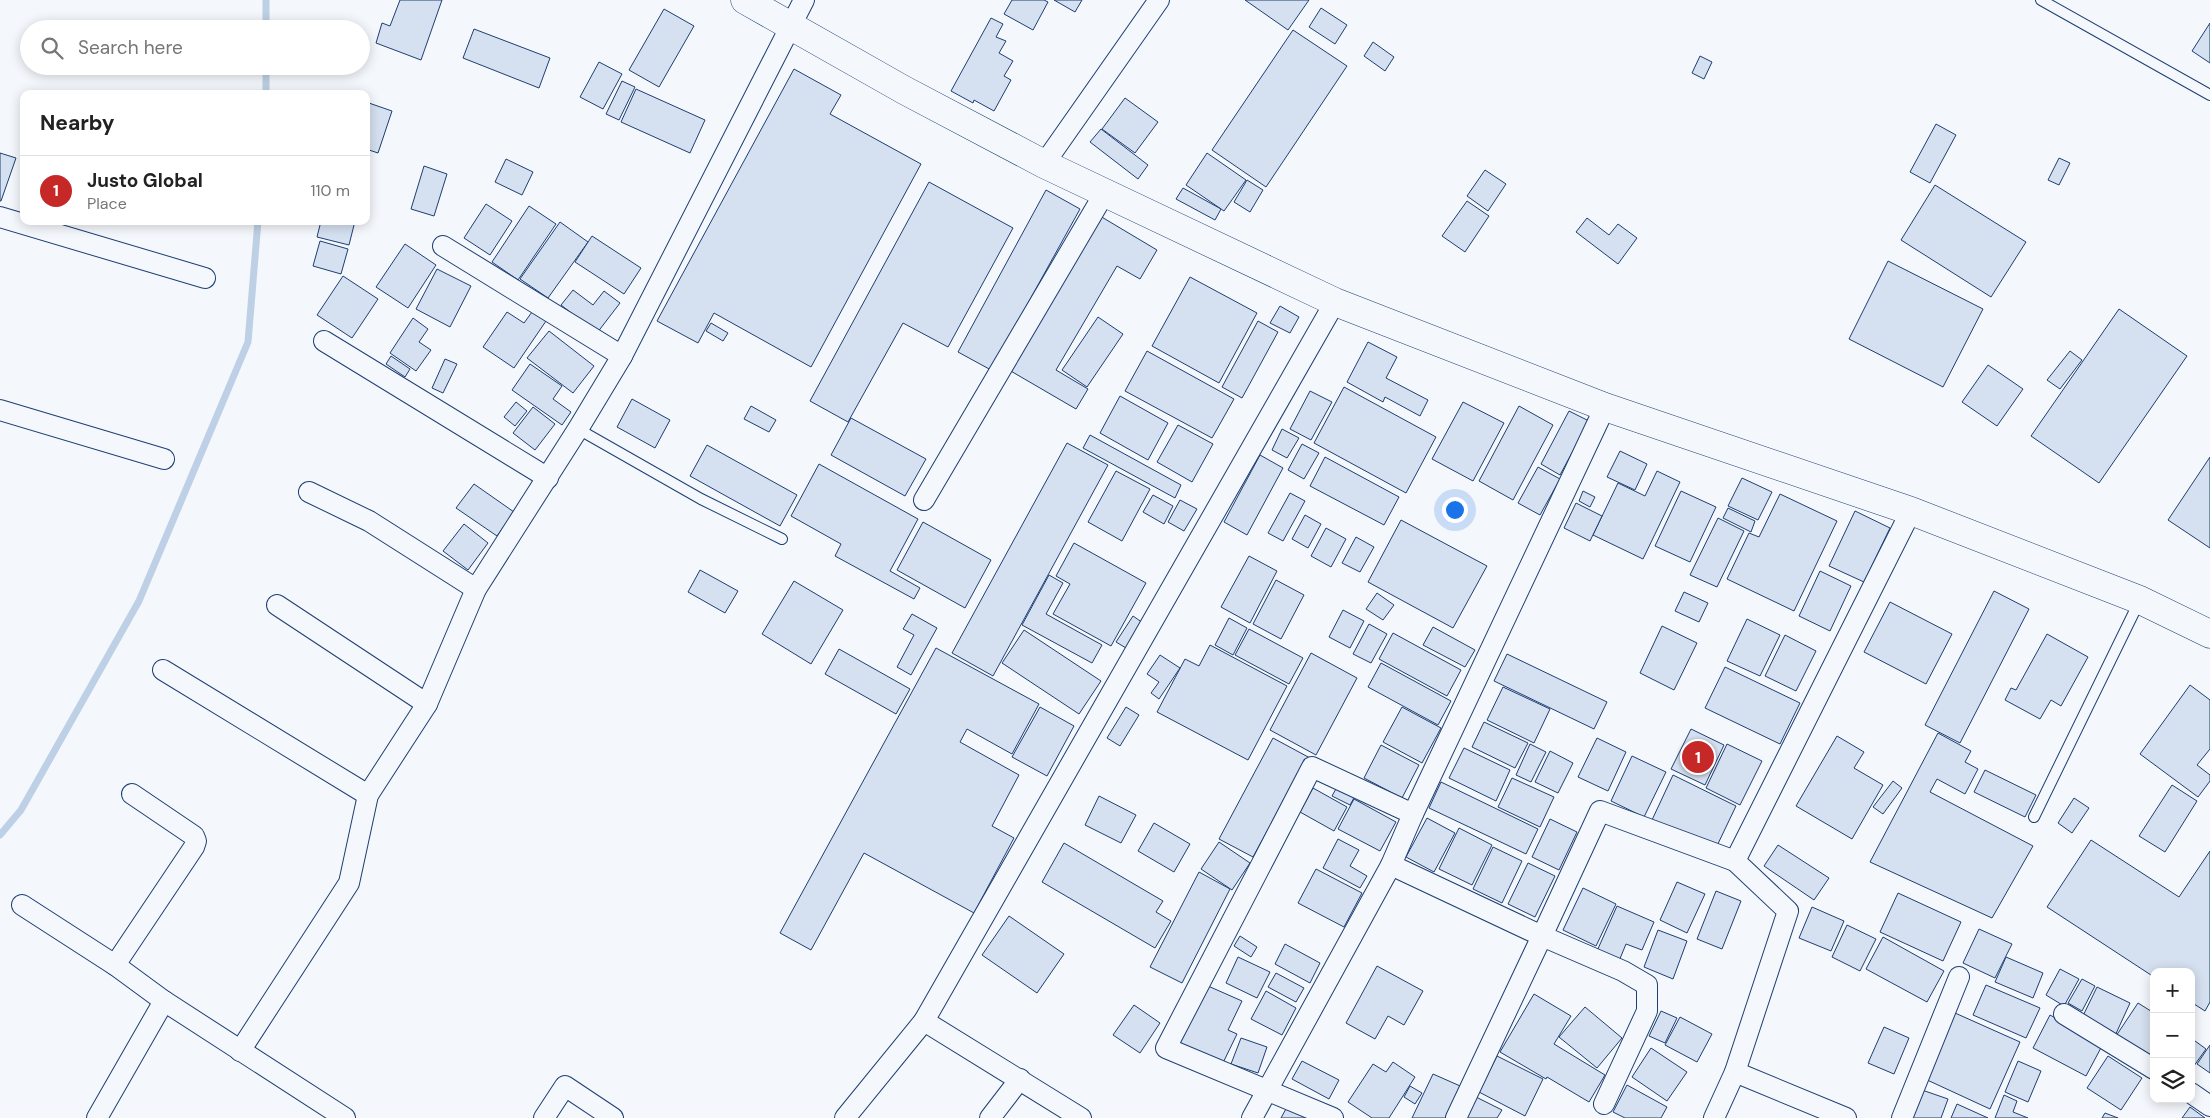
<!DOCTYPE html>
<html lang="en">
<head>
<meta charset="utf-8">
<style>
  body { margin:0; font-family:"DM Sans",sans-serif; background:#f2f2f2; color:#222 }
  .controls { position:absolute; right:15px; bottom:15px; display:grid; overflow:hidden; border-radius:10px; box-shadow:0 2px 12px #0003 }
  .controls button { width:45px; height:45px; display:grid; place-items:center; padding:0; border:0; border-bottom:1px solid #e0e0e0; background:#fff; color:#222; font:25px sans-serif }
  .you { position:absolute; left:1454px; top:509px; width:18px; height:18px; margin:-12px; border:4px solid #fff; border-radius:50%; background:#1a73e8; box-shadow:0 0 0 8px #1a73e833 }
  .badge { display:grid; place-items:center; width:32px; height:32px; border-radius:50%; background:#c62828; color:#fff; font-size:16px; font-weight:700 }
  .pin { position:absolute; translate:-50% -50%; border:2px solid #fff; box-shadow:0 1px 5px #0006 }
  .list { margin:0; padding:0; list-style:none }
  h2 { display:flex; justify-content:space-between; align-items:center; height:65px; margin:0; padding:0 20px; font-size:21px }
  h2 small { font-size:16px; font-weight:400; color:#767676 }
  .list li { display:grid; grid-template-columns:32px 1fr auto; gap:15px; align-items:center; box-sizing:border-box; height:70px; padding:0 20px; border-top:1px solid #e0e0e0 }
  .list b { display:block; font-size:19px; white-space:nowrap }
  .list p { margin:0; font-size:16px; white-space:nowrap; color:#767676 }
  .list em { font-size:16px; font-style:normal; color:#767676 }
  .icon { flex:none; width:28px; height:28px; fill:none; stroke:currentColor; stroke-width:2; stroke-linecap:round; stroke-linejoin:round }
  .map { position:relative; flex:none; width:2210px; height:1118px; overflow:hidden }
  .search { position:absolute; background:#fff; box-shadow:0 2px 12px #0003; left:20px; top:20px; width:350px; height:55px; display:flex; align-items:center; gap:12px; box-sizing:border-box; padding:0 18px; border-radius:28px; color:#767676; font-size:19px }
  .panel { position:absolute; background:#fff; box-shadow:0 2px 12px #0003; left:20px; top:90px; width:350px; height:135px; border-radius:10px }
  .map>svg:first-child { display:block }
</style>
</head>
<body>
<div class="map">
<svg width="2210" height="1118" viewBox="0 0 2210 1118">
  <rect width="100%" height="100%" fill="#f4f7fb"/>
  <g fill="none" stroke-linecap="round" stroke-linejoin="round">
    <!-- stream -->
    <g stroke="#bed0e5" stroke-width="7">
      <path d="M266,29v-29"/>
      <path d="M266,94v-28"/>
      <path d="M0,835l21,-25 118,-209 109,-259 10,-121"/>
    </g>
  </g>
  <!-- building -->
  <g fill="#d5e0f0" stroke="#1d3f73">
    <path d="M400,0h42l-21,60 -45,-17 6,-20 8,3z"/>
    <path d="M1012,0h32l4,2 -15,28 -29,-16z"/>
    <path d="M1054,0h28l-7,12z"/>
    <path d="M1245,0h64l-21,30z"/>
    <path d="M1321,8l26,17 -12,19 -26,-17z"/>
    <path d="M664,9l30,17 -35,61 -30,-17z"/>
    <path d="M991,18l12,6 -7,13 10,4 -7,12 14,8 -9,15 7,4 -17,31 -20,-11 -1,3 -22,-12z"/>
    <path d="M2210,23v40l-18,-12z"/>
    <path d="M474,29l76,29 -11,30 -76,-30z"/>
    <path d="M1293,30l54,36 -81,121 -54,-37z"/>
    <path d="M1373,42l21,15 -9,14 -21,-15z"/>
    <path d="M1700,56l12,6 -8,17 -12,-6z"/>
    <path d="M599,62l23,12 -19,35 -23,-12z"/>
    <path d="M794,69l47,26 -11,19 91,50 -110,203 -97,-54 -16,30 -41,-22z"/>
    <path d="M622,81l13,6 -16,33 -13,-6z"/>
    <path d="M636,89l69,31 -15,33 -69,-31z"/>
    <path d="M1125,98l33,24 -23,31 -33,-24z"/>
    <path d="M366,102l26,9 -14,42 -12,-4z"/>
    <path d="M1936,124l20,11 -26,48 -20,-11z"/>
    <path d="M1101,129l47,36 -10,14 -48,-37z"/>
    <path d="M0,153l16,5 -15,43h-1z"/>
    <path d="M1207,153l39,27 -22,31 -38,-26z"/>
    <path d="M2059,158l11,5 -11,22 -11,-5z"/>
    <path d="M506,159l27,13 -11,23 -27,-13z"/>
    <path d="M424,166l23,8 -13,42 -23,-7z"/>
    <path d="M1485,170l21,14 -18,27 -21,-15z"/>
    <path d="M1247,180l16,10 -13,22 -16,-10z"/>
    <path d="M929,182l84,46 -65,119 -45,-24 -55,99 -38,-21z"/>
    <path d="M1935,185l91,57 -35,55 -90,-57z"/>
    <path d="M1183,188l38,21 -6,11 -39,-21z"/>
    <path d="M1046,190l34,19 -89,161 -33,-18z"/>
    <path d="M1467,201l22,15 -24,36 -23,-16z"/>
    <path d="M486,204l26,17 -22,34 -26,-17z"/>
    <path d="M529,206l27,18 -38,56 -26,-18z"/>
    <path d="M1100,216l57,34 -17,29 -23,-13 -61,104 32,19 -12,20 -67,-39z"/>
    <path d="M1587,218l22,17 9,-11 19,14 -19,26 -42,-32z"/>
    <path d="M321,221h34l-6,24 -32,-8z"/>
    <path d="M560,222l28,20 -40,56 -28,-19z"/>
    <path d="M592,236l49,32 -17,26 -49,-32z"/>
    <path d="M320,241l28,8 -7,25 -28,-8z"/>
    <path d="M405,244l31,21 -28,43 -32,-21z"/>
    <path d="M1888,261l95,48 -40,78 -94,-48z"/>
    <path d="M437,269l34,17 -21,41 -34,-18z"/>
    <path d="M343,276l35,23 -26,39 -35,-23z"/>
    <path d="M1190,277l67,36 -38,70 -67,-37z"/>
    <path d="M573,290l20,15 11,-14 16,12 -23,30 -36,-28z"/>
    <path d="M1280,306l19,11 -9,16 -20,-10z"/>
    <path d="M2119,309l68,47 -88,127 -68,-47z"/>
    <path d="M507,312l17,11 8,-11 14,9 -32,47 -31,-21z"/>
    <path d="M1098,317l25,17 -36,53 -25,-17z"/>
    <path d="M413,318l15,11 -9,13 12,8 -15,21 -26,-18z"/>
    <path d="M1258,321l20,11 -36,66 -20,-11z"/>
    <path d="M711,323l17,10 -5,8 -17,-10z"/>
    <path d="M549,331l45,35 -21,27 -46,-35z"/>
    <path d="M1368,342l29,15 -11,21 42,22 -8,16 -35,-19 -2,5 -36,-20z"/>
    <path d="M1147,351l87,48 -22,39 -87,-47z"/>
    <path d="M2070,351l12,9 -22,29 -13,-9z"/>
    <path d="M391,356l19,13 -5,8 -19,-13z"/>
    <path d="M445,359l12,5 -14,29 -11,-5z"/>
    <path d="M530,364l32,22 -9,13 18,13 -9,13 -50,-35z"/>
    <path d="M1988,365l35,24 -26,37 -35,-24z"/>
    <path d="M1344,387l92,50 -30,56 -92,-50z"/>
    <path d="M1310,391l22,11 -21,38 -21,-11z"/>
    <path d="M1120,396l48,27 -20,37 -48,-27z"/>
    <path d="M632,399l38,21 -15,28 -38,-21z"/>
    <path d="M516,402l11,9 -12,15 -11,-9z"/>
    <path d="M1463,402l41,21 -31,58 -41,-22z"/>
    <path d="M751,406l25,14 -7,12 -25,-13z"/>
    <path d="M1519,406l34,19 -40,75 -34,-19z"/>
    <path d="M533,407l22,17 -20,26 -22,-17z"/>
    <path d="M1569,411l20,10 -29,54 -19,-11z"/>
    <path d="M851,418l75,41 -21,37 -74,-41z"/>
    <path d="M1178,425l35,19 -21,38 -35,-20z"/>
    <path d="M1282,429l17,9 -12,20 -15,-8z"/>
    <path d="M1090,435l91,50 -6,13 -92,-50z"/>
    <path d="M1067,443l41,22 -115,211 -41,-23z"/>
    <path d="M1302,444l17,9 -15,26 -16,-9z"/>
    <path d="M707,445l90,50 -17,31 -90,-50z"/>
    <path d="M1620,451l27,13 -12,26 -28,-13z"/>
    <path d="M1260,455l23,13 -36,67 -23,-13z"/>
    <path d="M1325,457l74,40 -15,28 -74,-39z"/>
    <path d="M2210,457v91l-42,-28z"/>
    <path d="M819,464l99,55 -28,52 30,17 -6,11 -79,-43 6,-12 -50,-28z"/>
    <path d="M1538,467l22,12 -20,36 -22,-12z"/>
    <path d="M1116,471l34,18 -28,52 -34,-19z"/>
    <path d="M1657,471l23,11 -37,77 -50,-24 25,-52 27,13z"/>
    <path d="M1742,478l30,14 -14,28 -30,-14z"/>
    <path d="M474,484l40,28 -17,24 -41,-28z"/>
    <path d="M1583,491l12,6 -5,10 -11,-6z"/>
    <path d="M1681,491l35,16 -26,55 -35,-16z"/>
    <path d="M1290,493l15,8 -22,40 -15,-8z"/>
    <path d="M1780,494l57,27 -43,90 -67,-32 22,-46 10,4z"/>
    <path d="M1153,495l20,11 -9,18 -21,-12z"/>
    <path d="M1180,500l17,9 -13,22 -16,-9z"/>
    <path d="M1576,503l26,13 -12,25 -26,-13z"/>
    <path d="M1728,508l27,13 -4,11 -28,-14z"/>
    <path d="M1855,511l35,17 -26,54 -35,-16z"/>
    <path d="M1305,515l16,9 -13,24 -16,-9z"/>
    <path d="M1718,518l26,13 -27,56 -27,-12z"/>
    <path d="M1401,520l86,46 -34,62 -85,-46z"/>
    <path d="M923,522l68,38 -26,48 -68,-38z"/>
    <path d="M464,524l24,19 -20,27 -25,-19z"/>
    <path d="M1326,528l20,11 -15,28 -20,-11z"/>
    <path d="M1356,537l18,10 -14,25 -18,-9z"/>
    <path d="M1074,543l72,40 -35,63 -58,-32 17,-30 -14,-8z"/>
    <path d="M1249,556l28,15 -27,52 -29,-16z"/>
    <path d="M700,570l38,21 -13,22 -37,-21z"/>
    <path d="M1820,571l31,15 -21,45 -31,-15z"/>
    <path d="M1049,575l14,8 -17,31 56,31 -10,18 -70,-38z"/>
    <path d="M1276,580l28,15 -23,44 -28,-15z"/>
    <path d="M794,581l49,29 -32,54 -49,-30z"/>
    <path d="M1994,591l35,18 -69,134 -35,-18z"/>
    <path d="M1684,592l24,11 -9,19 -24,-11z"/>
    <path d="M1377,593l17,12 -11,15 -17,-11z"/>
    <path d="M1890,602l62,32 -26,50 -62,-32z"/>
    <path d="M1343,610l21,11 -14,27 -21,-11z"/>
    <path d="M912,614l25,14 -26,47 -14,-8 17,-32 -11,-6z"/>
    <path d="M1133,616l10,7 -17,25 -10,-6z"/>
    <path d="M1229,618l18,10 -14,27 -18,-10z"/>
    <path d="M1747,619l33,16 -20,41 -33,-15z"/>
    <path d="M1369,624l18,10 -16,29 -18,-9z"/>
    <path d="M1662,626l35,17 -23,47 -34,-17z"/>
    <path d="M1433,627l42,23 -10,17 -42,-22z"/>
    <path d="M1249,629l54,29 -14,26 -54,-29z"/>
    <path d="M1024,630l77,51 -22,33 -77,-51z"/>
    <path d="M1393,633l68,37 -14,26 -68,-37z"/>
    <path d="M2047,634l41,23 -27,49 -10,-6 -11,19 -35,-19 6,-12 5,2z"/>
    <path d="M1785,635l31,16 -20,40 -31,-15z"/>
    <path d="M1210,645l77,41 -39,74 -91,-48 28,-53 14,7z"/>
    <path d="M936,648l103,56 -27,50 -45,-25 -7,13 59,33 -27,51 22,12 -40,75 -110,-60 -53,97 -31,-17z"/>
    <path d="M839,649l71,40 -14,25 -71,-40z"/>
    <path d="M1311,653l46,25 -41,77 -46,-25z"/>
    <path d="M1507,654l100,48 -13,27 -100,-48z"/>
    <path d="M1160,655l20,13 -21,31 -8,-6 8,-11 -12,-8z"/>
    <path d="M1381,663l70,38 -13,24 -70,-38z"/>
    <path d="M1725,667l75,36 -20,41 -75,-36z"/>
    <path d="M2190,685l20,15v49l-13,16 13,10v6l-12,16 -58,-43z"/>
    <path d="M1503,687l47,22 -16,34 -47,-23z"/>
    <path d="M1040,707l34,19 -27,50 -35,-19z"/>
    <path d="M1126,707l13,8 -19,31 -13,-8z"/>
    <path d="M1402,707l39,21 -19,35 -39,-21z"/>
    <path d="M1484,722l44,21 -13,25 -43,-21z"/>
    <path d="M1691,729l33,16 -19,40 -34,-16z"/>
    <path d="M1938,733l33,18 -6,11 13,7 -13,25 -28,-15 -7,13 103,54 -41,72 -122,-56z"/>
    <path d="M1837,736l27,16 -10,16 29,17 -31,54 -56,-33z"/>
    <path d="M1273,738l37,20 -20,38 -3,-2 -34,63 -34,-18z"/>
    <path d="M1597,738l29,14 -18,39 -30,-14z"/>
    <path d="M1530,744l16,8 -15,30 -15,-7z"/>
    <path d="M1727,744l35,17 -22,44 -34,-17z"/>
    <path d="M1381,745l38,20 -17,33 -38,-20z"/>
    <path d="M1464,748l46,22 -14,31 -47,-23z"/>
    <path d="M1550,751l23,12 -15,30 -23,-11z"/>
    <path d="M1632,756l34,16 -22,45 -33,-16z"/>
    <path d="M1985,770l51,25 -11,22 -51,-25z"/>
    <path d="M1673,775l63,31 -21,44 -63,-30z"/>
    <path d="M1512,778l42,19 -14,30 -42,-20z"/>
    <path d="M1893,781l9,7 -19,26 -10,-7z"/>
    <path d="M1441,782l97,47 -12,25 -97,-46z"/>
    <path d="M2172,785l25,16 -32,51 -26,-16z"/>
    <path d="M1337,787l18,9 -5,9 -18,-9z"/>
    <path d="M1313,788l34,19 -13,24 -34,-19z"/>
    <path d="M1099,796l37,19 -15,28 -36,-18z"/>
    <path d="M2074,798l15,10 -17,25 -14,-10z"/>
    <path d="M1354,799l42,23 -16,29 -42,-22z"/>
    <path d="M1427,818l28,15 -21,39 -28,-15z"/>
    <path d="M1550,819l27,13 -18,38 -27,-13z"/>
    <path d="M1154,823l36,21 -16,28 -36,-21z"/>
    <path d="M1459,828l33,17 -20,40 -33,-16z"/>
    <path d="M1338,839l21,11 -9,16 17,10 -7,12 -37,-20z"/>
    <path d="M2091,840l88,57 31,-46v151l-5,9 -14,-9v-30h-37v5l-107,-70z"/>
    <path d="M1219,842l31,21 -18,27 -31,-21z"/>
    <path d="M1064,843l99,58 -7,11 15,9 -16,27 -113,-66z"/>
    <path d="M1778,845l51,33 -15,22 -50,-34z"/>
    <path d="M1493,847l29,14 -20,42 -29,-14z"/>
    <path d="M1528,863l27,13 -20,41 -27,-13z"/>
    <path d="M1316,869l46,24 -18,34 -46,-24z"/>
    <path d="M1199,872l31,17 -48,94 -32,-16z"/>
    <path d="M1677,882l28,12 -18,39 -27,-13z"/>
    <path d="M1583,888l33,16 -20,42 -33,-16z"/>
    <path d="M1716,891l25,10 -19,48 -25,-10z"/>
    <path d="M1898,893l63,29 -18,39 -63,-29z"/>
    <path d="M1617,906l37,16 -12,28 -16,-6 -7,17 -22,-10z"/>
    <path d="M1812,907l32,14 -13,30 -32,-13z"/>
    <path d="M1009,916l55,38 -27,39 -55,-38z"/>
    <path d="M1847,925l29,14 -16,32 -28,-14z"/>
    <path d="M1979,929l33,15 -17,34 -32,-15z"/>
    <path d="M1658,930l29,11 -14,38 -29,-12z"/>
    <path d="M1240,936l17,11 -6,10 -17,-11z"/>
    <path d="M1883,937l61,34 -17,31 -61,-33z"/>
    <path d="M1285,944l35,19 -10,20 -35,-19z"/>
    <path d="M1238,957l32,15 -13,26 -31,-15z"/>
    <path d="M2006,957l37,16 -10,25 -38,-16z"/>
    <path d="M1377,966l46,25 -19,34 -16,-9 -13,23 -29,-16z"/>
    <path d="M2060,969l19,10 -15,27 -18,-11z"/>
    <path d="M1276,973l28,15 -8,14 -28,-15z"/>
    <path d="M2082,979l13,7 -13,25 -14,-8z"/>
    <path d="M1986,985l54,23 -14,30 -53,-23z"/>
    <path d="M1208,986l34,15 -14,29 9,4 -16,33 -43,-20z"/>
    <path d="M2097,987l33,16 -16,35 -34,-16z"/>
    <path d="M1266,991l30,17 -14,27 -31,-16z"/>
    <path d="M1534,994l37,22 -17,28 51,31 -16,27 -42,-25 -1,2 -46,-27z"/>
    <path d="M2138,1003l16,10v44l-40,-18z"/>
    <path d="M1134,1005l26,18 -20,30 -27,-18z"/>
    <path d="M1585,1007l37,31 -25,30 -38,-31z"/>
    <path d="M1661,1011l16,7 -12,25 -16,-7z"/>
    <path d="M1955,1013l65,29 -30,67 -65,-30z"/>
    <path d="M2050,1015l53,29 -17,32 -53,-28z"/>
    <path d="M1680,1017l32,17 -15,28 -32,-17z"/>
    <path d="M1884,1027l25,11 -15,36 -26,-11z"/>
    <path d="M1241,1038l26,9 -9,26 -27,-9z"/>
    <path d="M2191,1038l15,11 -15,21z"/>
    <path d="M2210,1045v28l-13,-9z"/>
    <path d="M1651,1048l36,24 -20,29 -35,-24z"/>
    <path d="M1497,1056l46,23 -18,37 -46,-24z"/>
    <path d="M2108,1056l34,22 -21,32 -34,-22z"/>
    <path d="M1302,1061l37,19 -10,19 -37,-20z"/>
    <path d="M2018,1061l23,10 -13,31 -23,-10z"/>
    <path d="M1393,1062l22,15 -26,41h-17l-24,-16 25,-38 13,8z"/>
    <path d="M1433,1074l34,15 -14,29h-41z"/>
    <path d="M1627,1085l40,22 -6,11h-36l-12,-6z"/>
    <path d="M1410,1086l12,7 -7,11 -11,-7z"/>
    <path d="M1922,1090l26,9 -7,19h-30z"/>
    <path d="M2004,1095l13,6 -4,11 15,6h-33z"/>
    <path d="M1474,1096l28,14 -5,8h-35z"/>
    <path d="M1957,1104l31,14h-37z"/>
    <path d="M1287,1107l21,11h-27z"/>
    <path d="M2190,1107l15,11h-23z"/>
    <path d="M2105,1113l13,5h-16z"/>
  </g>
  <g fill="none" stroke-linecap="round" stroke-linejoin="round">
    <defs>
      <g id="lane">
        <path d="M2041,0l169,95"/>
        <path d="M578,429l123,70 81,40"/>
        <path d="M2034,817l106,-217"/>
      </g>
      <g id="street">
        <path d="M1044,164l115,-164"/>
        <path d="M0,217l205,61"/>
        <path d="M443,246l179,110"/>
        <path d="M324,341l224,137"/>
        <path d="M0,410l164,49"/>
        <path d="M309,492l60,29 107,68"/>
        <path d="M924,500l180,-306"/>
        <path d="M277,605l150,99"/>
        <path d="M163,670l205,125"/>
        <path d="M1391,865l151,71 58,-125 135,50"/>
        <path d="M22,905l93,60 49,36 181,117"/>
        <path d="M115,965l79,-118 2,-6 -2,-5 -62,-42"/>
        <path d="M2064,1014l90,55"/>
        <path d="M240,1051l109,-168 19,-88 59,-91 49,-115 102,-160 44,-73 182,-356"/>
        <path d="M1735,1072l111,46"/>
        <path d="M2191,1093l19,13"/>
        <path d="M97,1118l67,-117"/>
        <path d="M544,1118l21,-32 48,32"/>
        <path d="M845,1118l79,-97"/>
        <path d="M990,1118l30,-39"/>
        <path d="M1081,1118l-157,-97 411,-719"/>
        <path d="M1252,1118l139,-253 22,-51 192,-407"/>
        <path d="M1333,1118l-167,-70 146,-281 101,47"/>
        <path d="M1456,1118l86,-182 81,35 24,14v26l-43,93"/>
        <path d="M1714,1118l21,-46 53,-161 -53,-50 176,-350"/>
        <path d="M1902,1118l57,-141"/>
      </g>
      <path id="secondary" d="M745,0l159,90 140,74 291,138 270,105 306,104 229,89 70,34"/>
    </defs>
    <!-- lane casing -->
    <use href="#lane" stroke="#1d3f73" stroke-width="12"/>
    <!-- street casing -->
    <use href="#street" stroke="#1d3f73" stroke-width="22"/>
    <!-- secondary casing -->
    <use href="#secondary" stroke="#1d3f73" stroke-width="29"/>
    <!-- lane -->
    <use href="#lane" stroke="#f4f7fb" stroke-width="10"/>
    <!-- street -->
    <use href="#street" stroke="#f4f7fb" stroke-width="20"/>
    <!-- secondary -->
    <use href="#secondary" stroke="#f4f7fb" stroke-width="28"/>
  </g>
</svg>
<div class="controls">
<button>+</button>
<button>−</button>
<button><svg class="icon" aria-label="layers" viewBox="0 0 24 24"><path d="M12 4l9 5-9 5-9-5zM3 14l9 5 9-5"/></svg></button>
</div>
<div class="you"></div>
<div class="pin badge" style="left:1698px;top:757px">1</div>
<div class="search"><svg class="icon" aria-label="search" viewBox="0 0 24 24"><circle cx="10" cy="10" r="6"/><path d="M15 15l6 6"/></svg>Search here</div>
<section class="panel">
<h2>Nearby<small></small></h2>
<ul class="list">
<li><span class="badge">1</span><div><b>Justo Global</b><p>Place</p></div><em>110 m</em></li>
</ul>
</section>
</div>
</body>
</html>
